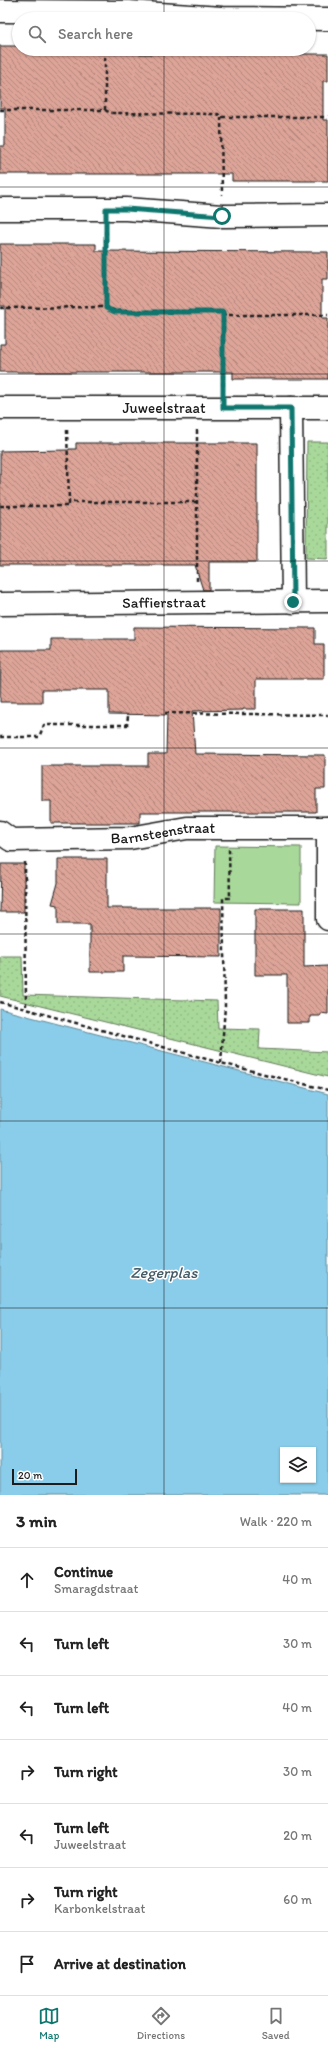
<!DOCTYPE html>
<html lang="en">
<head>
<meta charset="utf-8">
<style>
  body { margin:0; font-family:Itim,sans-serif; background:#f6f6f6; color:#222 }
  .controls { position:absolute; right:12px; bottom:12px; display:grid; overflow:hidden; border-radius:0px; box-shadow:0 1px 3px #0004 }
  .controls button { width:36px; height:36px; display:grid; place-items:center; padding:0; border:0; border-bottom:1px solid #e0e0e0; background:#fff; color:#222; font:20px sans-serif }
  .scale { position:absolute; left:12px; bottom:10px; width:65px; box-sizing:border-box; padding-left:4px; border:2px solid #1c1c1c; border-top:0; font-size:11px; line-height:14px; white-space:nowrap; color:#1c1c1c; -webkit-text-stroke:3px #fff; paint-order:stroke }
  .stop { position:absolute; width:12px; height:12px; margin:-9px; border:3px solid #0f766e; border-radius:50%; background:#fff }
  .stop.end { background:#0f766e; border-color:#fff; box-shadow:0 1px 4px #0008 }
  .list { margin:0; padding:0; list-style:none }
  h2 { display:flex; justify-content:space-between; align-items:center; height:52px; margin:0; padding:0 16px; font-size:17px }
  h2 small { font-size:13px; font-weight:400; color:#767676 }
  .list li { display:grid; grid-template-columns:26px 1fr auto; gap:12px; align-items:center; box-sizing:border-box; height:64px; padding:0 16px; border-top:1px solid #e0e0e0 }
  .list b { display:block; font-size:15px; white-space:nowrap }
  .list p { margin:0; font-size:13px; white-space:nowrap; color:#767676 }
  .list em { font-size:13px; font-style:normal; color:#767676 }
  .icon { flex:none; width:22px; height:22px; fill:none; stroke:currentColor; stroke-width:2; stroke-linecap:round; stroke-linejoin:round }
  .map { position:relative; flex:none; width:328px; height:1495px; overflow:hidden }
  .search { position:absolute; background:#fff; box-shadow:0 1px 3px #0004; left:12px; right:12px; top:12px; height:44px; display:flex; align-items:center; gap:10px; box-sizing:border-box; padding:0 14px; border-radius:22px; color:#767676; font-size:15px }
  .sheet { height:500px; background:#fff }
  nav { display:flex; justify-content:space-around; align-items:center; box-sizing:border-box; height:56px; border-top:1px solid #e0e0e0; background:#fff; font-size:11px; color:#767676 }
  nav a { display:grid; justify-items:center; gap:2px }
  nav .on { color:#0f766e }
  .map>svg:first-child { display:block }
</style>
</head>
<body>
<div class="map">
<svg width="328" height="1495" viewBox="0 0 328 1495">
  <defs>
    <pattern id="grass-dots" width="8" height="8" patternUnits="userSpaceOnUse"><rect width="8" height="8" fill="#a9d99a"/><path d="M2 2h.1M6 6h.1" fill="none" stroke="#91ba84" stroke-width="1.8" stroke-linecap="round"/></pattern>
    <pattern id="building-back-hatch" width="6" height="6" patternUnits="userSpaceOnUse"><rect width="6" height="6" fill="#dda498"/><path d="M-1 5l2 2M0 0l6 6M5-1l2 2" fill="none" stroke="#b2857b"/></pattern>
  </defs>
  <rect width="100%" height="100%" fill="#fff"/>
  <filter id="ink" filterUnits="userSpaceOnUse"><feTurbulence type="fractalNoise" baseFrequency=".025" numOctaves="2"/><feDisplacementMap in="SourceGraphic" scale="8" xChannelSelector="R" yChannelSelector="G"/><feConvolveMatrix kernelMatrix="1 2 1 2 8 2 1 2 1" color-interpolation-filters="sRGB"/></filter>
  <g filter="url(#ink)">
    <!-- grass -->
    <g fill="url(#grass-dots)" stroke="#627a5b">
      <path d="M307,442h21v117l-22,-1z"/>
      <path d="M0,956h22l1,39 194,6 1,27 42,1 -1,20 69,3v25l-328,-81z"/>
    </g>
    <!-- park -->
    <path fill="#a9d99a" stroke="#627a5b" d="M215,846l86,1v56l-87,-1z"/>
    <!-- water -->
    <path fill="#89cdea" stroke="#5d8698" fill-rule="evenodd" d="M0,1009l328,85v401h-328zM283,1450h30v30h-30z"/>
    <!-- building -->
    <g fill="url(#building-back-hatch)" stroke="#1c1c1c">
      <path d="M0,46h19v3h77v5h232v27h-5v39h5v61h-96v-7h-232v-28h5v-38h-5z"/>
      <path d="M0,244h96v7l232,1v27h-6v39h6v61h-95v-7h-233v-28h5v-38h-5z"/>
      <path d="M76,443h181v119h-48v28h-6l-8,-25h-195v-114l69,-1v-1h7z"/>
      <path d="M134,627l181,1v16h9v35h-68v30h-13v1l-51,1 3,43 130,1v34h-9v23h-176v11h-89v-22h-9v-35h106v-12h18l1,-39 -58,-1v-24h-67v12h-42l1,-52h50v-11h83z"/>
      <path d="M58,859h49v49h114v49l-98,-1v16h-33v-48h-32v-19l-6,-1 6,-21z"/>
      <path d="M1,864h23v48h-24z"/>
      <path d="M255,909h49v58l24,-1v48l-8,-1v3h-10v7h-23v-48h-32z"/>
    </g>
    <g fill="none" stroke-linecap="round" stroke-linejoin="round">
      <defs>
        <g id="minor">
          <path d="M0,11l128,1 94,6 106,1"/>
          <path d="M0,209h126l96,7 106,-1"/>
          <path id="s1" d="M0,408h328"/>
          <path d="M291,408l2,194"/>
          <path id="s2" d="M0,604l328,-3"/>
          <path d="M328,828v91"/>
          <path id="s3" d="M0,832l11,8 119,-2 57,-10h141"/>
        </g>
      </defs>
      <!-- minor casing -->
      <use href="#minor" stroke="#1c1c1c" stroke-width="25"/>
      <!-- path -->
      <g stroke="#1c1c1c" stroke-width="2.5" stroke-dasharray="4 3" stroke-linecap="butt">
        <path d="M0,110h105l6,3 107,1 3,3h107"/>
        <path d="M105,110v-61"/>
        <path d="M221,117l1,78"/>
        <path d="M106,231v76"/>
        <path d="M0,308l106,-1 9,4 108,1v3"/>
        <path d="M223,386v-71h105"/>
        <path d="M67,430l2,72"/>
        <path d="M197,430v151"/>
        <path d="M0,506h69v-4h127"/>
        <path d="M165,713l163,2"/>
        <path d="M0,737h39l5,-12h83l1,-9"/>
        <path d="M25,862l1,147"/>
        <path d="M0,1002l221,61 107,27"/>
        <path d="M221,1063l4,-57 -2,-108h7l-1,-49"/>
      </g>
      <!-- minor -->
      <use href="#minor" stroke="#fff" stroke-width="22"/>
    </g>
  </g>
  <g fill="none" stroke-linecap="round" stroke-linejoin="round" filter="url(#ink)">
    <!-- route -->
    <path stroke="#0f766e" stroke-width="5" d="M222,216l-96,-7h-20v99l9,4h108v96h68l2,194"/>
  </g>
  <!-- grid -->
  <path fill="none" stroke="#1c1c1c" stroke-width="1" stroke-opacity="0.55" d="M164,0v19M164,49v1446M0,187h328M0,374h328M0,561h328M0,748h328M0,934h328M0,1121h328M0,1308h328"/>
  <g text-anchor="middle" stroke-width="3" stroke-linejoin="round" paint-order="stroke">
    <!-- street labels -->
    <g font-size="15" fill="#1c1c1c" stroke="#fff">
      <text dy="5" stroke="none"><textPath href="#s1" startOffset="164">Juweelstraat</textPath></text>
      <text dy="5" stroke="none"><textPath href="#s2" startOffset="164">Saffierstraat</textPath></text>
      <text dy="5" stroke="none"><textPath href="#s3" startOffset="166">Barnsteenstraat</textPath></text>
    </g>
    <!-- water labels -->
    <g font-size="16" font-style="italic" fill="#425a64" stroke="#fff">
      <text x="164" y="1278">Zegerplas</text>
    </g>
  </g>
</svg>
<div class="controls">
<button><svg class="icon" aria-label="layers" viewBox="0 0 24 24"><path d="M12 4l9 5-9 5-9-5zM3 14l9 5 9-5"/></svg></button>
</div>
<div class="scale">20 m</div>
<div class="stop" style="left:222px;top:216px"></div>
<div class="stop end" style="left:293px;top:602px"></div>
<div class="search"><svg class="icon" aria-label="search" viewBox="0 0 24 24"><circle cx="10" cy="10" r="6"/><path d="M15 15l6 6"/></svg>Search here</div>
</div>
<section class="sheet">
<h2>3 min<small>Walk · 220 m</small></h2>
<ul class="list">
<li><svg class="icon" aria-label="ahead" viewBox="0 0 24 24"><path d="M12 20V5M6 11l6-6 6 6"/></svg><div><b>Continue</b><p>Smaragdstraat</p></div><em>40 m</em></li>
<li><svg class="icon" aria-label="left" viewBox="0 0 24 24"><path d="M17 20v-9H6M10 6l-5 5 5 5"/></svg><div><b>Turn left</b></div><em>30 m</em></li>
<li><svg class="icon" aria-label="left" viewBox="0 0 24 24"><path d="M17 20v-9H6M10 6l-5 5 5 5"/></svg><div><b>Turn left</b></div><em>40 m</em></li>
<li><svg class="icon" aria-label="right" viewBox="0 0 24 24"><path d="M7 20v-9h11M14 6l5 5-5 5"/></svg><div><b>Turn right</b></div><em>30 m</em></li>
<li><svg class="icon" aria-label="left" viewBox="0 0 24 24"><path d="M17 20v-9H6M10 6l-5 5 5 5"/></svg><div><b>Turn left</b><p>Juweelstraat</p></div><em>20 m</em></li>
<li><svg class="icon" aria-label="right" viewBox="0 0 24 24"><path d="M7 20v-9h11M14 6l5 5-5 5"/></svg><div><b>Turn right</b><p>Karbonkelstraat</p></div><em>60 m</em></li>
<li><svg class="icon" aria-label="arrive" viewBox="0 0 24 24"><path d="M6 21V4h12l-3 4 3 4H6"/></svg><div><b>Arrive at destination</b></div></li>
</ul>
</section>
<nav>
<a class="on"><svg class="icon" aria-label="map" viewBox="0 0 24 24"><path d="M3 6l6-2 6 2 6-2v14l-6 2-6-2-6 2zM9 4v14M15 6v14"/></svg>Map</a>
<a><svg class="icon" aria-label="directions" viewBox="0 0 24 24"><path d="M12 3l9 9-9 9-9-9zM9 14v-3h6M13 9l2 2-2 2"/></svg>Directions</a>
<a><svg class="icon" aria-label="saved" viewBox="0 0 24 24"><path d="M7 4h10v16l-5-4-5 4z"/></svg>Saved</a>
</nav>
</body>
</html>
